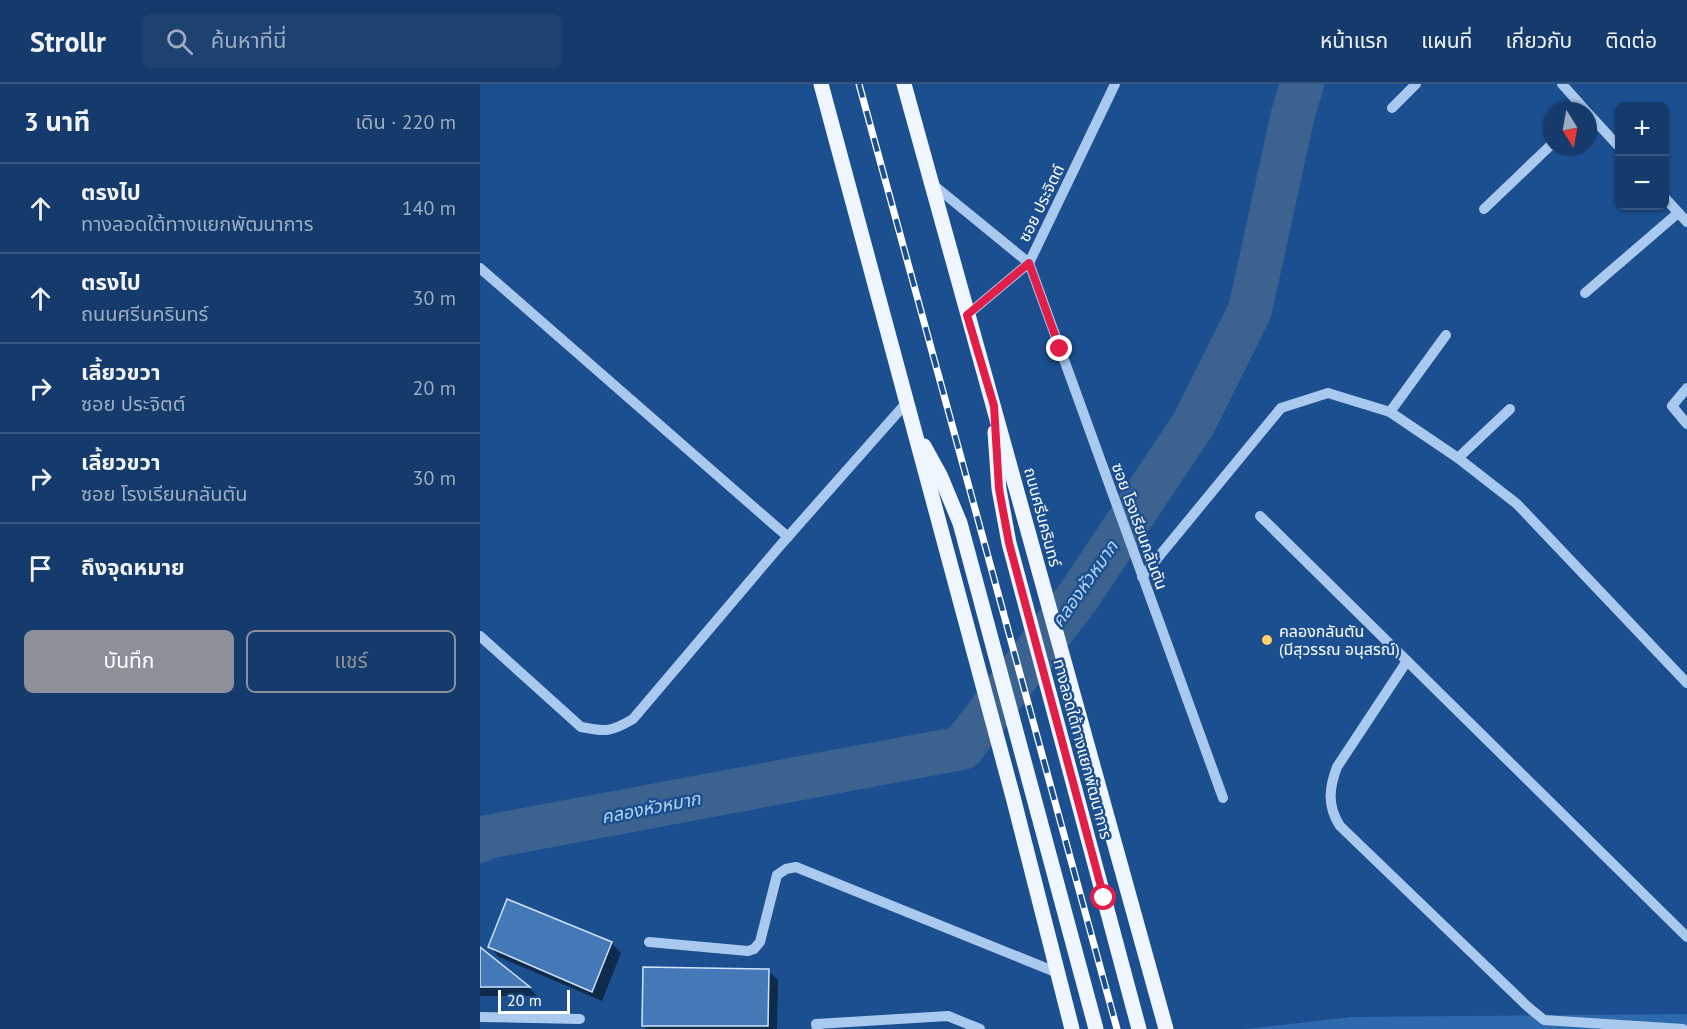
<!DOCTYPE html>
<html lang="th">
<head>
<meta charset="utf-8">
<style>
  body { margin:0; font-family:"PT Sans","Noto Sans Thai",sans-serif; background:#1d4271; color:#f1f3f6 }
  .controls { position:absolute; right:18px; top:18px; display:grid; overflow:hidden; border-radius:9px; box-shadow:0 2px 4px #0004 }
  .controls button { width:54px; height:54px; display:grid; place-items:center; padding:0; border:0; border-bottom:2px solid #33557e; background:#143b6b; color:#f1f3f6; font:30px sans-serif }
  .compass { position:absolute; left:1063px; top:18px; width:54px; height:54px; border-radius:50%; background:#143b6b; box-shadow:0 2px 4px #0004; rotate:169deg }
  .scale { position:absolute; left:18px; bottom:15px; width:72px; box-sizing:border-box; padding-left:6px; border:3px solid #fff; border-top:0; font-size:16px; line-height:21px; white-space:nowrap; color:#fff; -webkit-text-stroke:4px #1b4f8f; paint-order:stroke }
  .stop { position:absolute; width:18px; height:18px; margin:-14px; border:4px solid #e11d48; border-radius:50%; background:#fff }
  .stop.end { background:#e11d48; border-color:#fff; box-shadow:0 2px 6px #0008 }
  .list { margin:0; padding:0; list-style:none }
  h2 { display:flex; justify-content:space-between; align-items:center; height:78px; margin:0; padding:0 24px; font-size:26px }
  h2 small { font-size:20px; font-weight:400; color:#9dadc1 }
  .list li { display:grid; grid-template-columns:39px 1fr auto; gap:18px; align-items:center; box-sizing:border-box; height:90px; padding:0 24px; border-top:2px solid #33557e }
  .list b { display:block; font-size:22px; white-space:nowrap }
  .list p { margin:0; font-size:20px; white-space:nowrap; color:#9dadc1 }
  .list em { font-size:20px; font-style:normal; color:#9dadc1 }
  .actions { display:flex; gap:12px; padding:18px 24px }
  .actions a { flex:1; padding:14px 0; border:2px solid #8c9099; border-radius:9px; text-align:center; font-size:21px; color:#8c9099 }
  .actions .main { background:#8c9099; color:#fff }
  .icon { flex:none; width:33px; height:33px; fill:none; stroke:currentColor; stroke-width:2; stroke-linecap:round; stroke-linejoin:round }
  .map { position:relative; flex:none; width:1207px; height:945px; overflow:hidden }
  header { display:flex; align-items:center; gap:36px; box-sizing:border-box; height:84px; padding:0 30px; background:#143b6b; border-bottom:2px solid #33557e }
  header strong { font-size:28px }
  nav { display:flex; gap:33px; margin-inline-start:auto; font-size:21px }
  .search { width:420px; height:54px; background:#1d4271; display:flex; align-items:center; gap:15px; box-sizing:border-box; padding:0 21px; border-radius:9px; color:#9dadc1; font-size:22px }
  main { display:flex }
  aside { flex:1; background:#143b6b }
  .map>svg:first-child { display:block }
</style>
</head>
<body>
<header>
<strong>Strollr</strong>
<div class="search"><svg class="icon" aria-label="search" viewBox="0 0 24 24"><circle cx="10" cy="10" r="6"/><path d="M15 15l6 6"/></svg>ค้นหาที่นี่</div>
<nav><a>หน้าแรก</a><a>แผนที่</a><a>เกี่ยวกับ</a><a>ติดต่อ</a></nav>
</header>
<main>
<aside>
<h2>3 นาที<small>เดิน · 220 m</small></h2>
<ul class="list">
<li><svg class="icon" aria-label="ahead" viewBox="0 0 24 24"><path d="M12 20V5M6 11l6-6 6 6"/></svg><div><b>ตรงไป</b><p>ทางลอดใต้ทางแยกพัฒนาการ</p></div><em>140 m</em></li>
<li><svg class="icon" aria-label="ahead" viewBox="0 0 24 24"><path d="M12 20V5M6 11l6-6 6 6"/></svg><div><b>ตรงไป</b><p>ถนนศรีนครินทร์</p></div><em>30 m</em></li>
<li><svg class="icon" aria-label="right" viewBox="0 0 24 24"><path d="M7 20v-9h11M14 6l5 5-5 5"/></svg><div><b>เลี้ยวขวา</b><p>ซอย ประจิตต์</p></div><em>20 m</em></li>
<li><svg class="icon" aria-label="right" viewBox="0 0 24 24"><path d="M7 20v-9h11M14 6l5 5-5 5"/></svg><div><b>เลี้ยวขวา</b><p>ซอย โรงเรียนกลันตัน</p></div><em>30 m</em></li>
<li><svg class="icon" aria-label="arrive" viewBox="0 0 24 24"><path d="M6 21V4h12l-3 4 3 4H6"/></svg><div><b>ถึงจุดหมาย</b></div></li>
</ul>
<div class="actions"><a class="main">บันทึก</a><a>แชร์</a></div>
</aside>
<div class="map">
<svg width="1207" height="945" viewBox="0 0 1207 945">
  <rect width="100%" height="100%" fill="#1b4f8f"/>
  <!-- green -->
  <path fill="#2e69ad" d="M1207,930v15h-442l107,-12z"/>
  <!-- shadow -->
  <g fill="#0007">
    <path d="M131,859l10,10 -19,48 -103,-44 -9,-10z"/>
    <path d="M0,865l49,39 8,8h-57z"/>
    <path d="M288,887l10,9 -1,49h-130l-3,-3z"/>
  </g>
  <g fill="none" stroke-linecap="round" stroke-linejoin="round">
    <!-- river -->
    <path stroke="#3c6290" stroke-width="44" d="M0,757l7,-4 475,-89 116,-151 116,-174 56,-113 43,-196 9,-30"/>
  </g>
  <!-- building -->
  <g fill="#4478b7" stroke="#cfe3fa" stroke-width="1.5">
    <path d="M27,815l105,43 -20,50 -104,-45z"/>
    <path d="M0,863l50,40h-50z"/>
    <path d="M163,883l126,2 -1,57h-126z"/>
  </g>
  <g fill="none" stroke-linecap="round" stroke-linejoin="round">
    <!-- minor -->
    <g stroke="#a9c9ee" stroke-width="10">
      <path d="M1082,0l24,27"/>
      <path d="M912,24l24,-24"/>
      <path d="M1108,29l32,35"/>
      <path d="M451,99l98,80 194,535"/>
      <path d="M1184,113l23,25"/>
      <path d="M1004,125l68,-65"/>
      <path d="M0,184l308,269"/>
      <path d="M1105,209l93,-80"/>
      <path d="M487,231l62,-52 86,-179"/>
      <path d="M1207,304l-15,18 15,18"/>
      <path d="M910,328l56,-77"/>
      <path d="M978,374l52,-49"/>
      <path d="M780,432l427,421"/>
      <path d="M662,493l139,-169 47,-15 62,19 68,46 59,46 170,179"/>
      <path d="M0,552l101,91c25,5 30,5 52,-8l145,-171 129,-146"/>
      <path d="M927,577l-70,106c-8,21 -10,39 3,59l187,180 17,14 139,9"/>
      <path d="M169,858l99,9 6,-2 6,-7 17,-67 9,-6 10,-2 262,106"/>
      <path d="M0,933l100,2"/>
      <path d="M337,945l-1,-5 132,-8 32,13"/>
    </g>
    <!-- major -->
    <g stroke="#f0f6ff" stroke-width="15">
      <path d="M341,0l192,713 59,232"/>
      <path d="M424,0l262,945"/>
      <path d="M515,348l4,57 10,54 130,486"/>
      <path d="M444,362l16,29 20,48 136,506"/>
    </g>
    <defs>
      <path id="rail" d="M379,0l258,945"/>
    </defs>
    <!-- rail casing -->
    <use href="#rail" stroke="#fff" stroke-width="7"/>
    <!-- rail -->
    <use href="#rail" stroke="#1b4f8f" stroke-width="4.5" stroke-dasharray="14" stroke-linecap="butt"/>
  </g>
  <g fill="none" stroke-linecap="round" stroke-linejoin="round">
    <!-- route -->
    <path stroke="#e11d48" stroke-width="8" d="M580,265l-31,-86 -62,52 27,91 5,83 10,54 95,355"/>
  </g>
  <!-- markers -->
  <circle fill="#ffd166" stroke="#1b4f8f" stroke-width="2" cx="787" cy="556" r="6"/>
  <g text-anchor="middle" stroke-width="5" stroke-linejoin="round" paint-order="stroke">
    <!-- street labels -->
    <g font-size="16" fill="#fff" stroke="#1b4f8f">
      <text transform="translate(561 119) rotate(-64)" y="6">ซอย ประจิตต์</text>
      <text transform="translate(563 433) rotate(75)" y="6">ถนนศรีนครินทร์</text>
      <text transform="translate(660 442) rotate(70)" y="6">ซอย โรงเรียนกลันตัน</text>
      <text transform="translate(603 665) rotate(75)" y="6">ทางลอดใต้ทางแยกพัฒนาการ</text>
    </g>
    <!-- poi labels -->
    <g font-size="16" fill="#fff" stroke="#1b4f8f" text-anchor="start">
      <text x="799" y="553">คลองกลันตัน<tspan x="799" dy="18">(มีสุวรรณ อนุสรณ์)</tspan></text>
    </g>
    <!-- water labels -->
    <g font-size="18" font-style="italic" fill="#b5d3f5" stroke="#1b4f8f">
      <text transform="translate(605 500) rotate(-55)" y="6">คลองหัวหมาก</text>
      <text transform="translate(171 724) rotate(-11)" y="6">คลองหัวหมาก</text>
    </g>
  </g>
</svg>
<div class="controls">
<button>+</button>
<button>−</button>
</div>
<svg class="compass" viewBox="-18 -18 36 36"><path d="M0-13l5 13h-10z" fill="#e53935"/><path d="M0 13l5-13h-10z" fill="#9dadc1"/></svg>
<div class="scale">20 m</div>
<div class="stop" style="left:624px;top:814px"></div>
<div class="stop end" style="left:580px;top:265px"></div>
</div>
</main>
</body>
</html>
